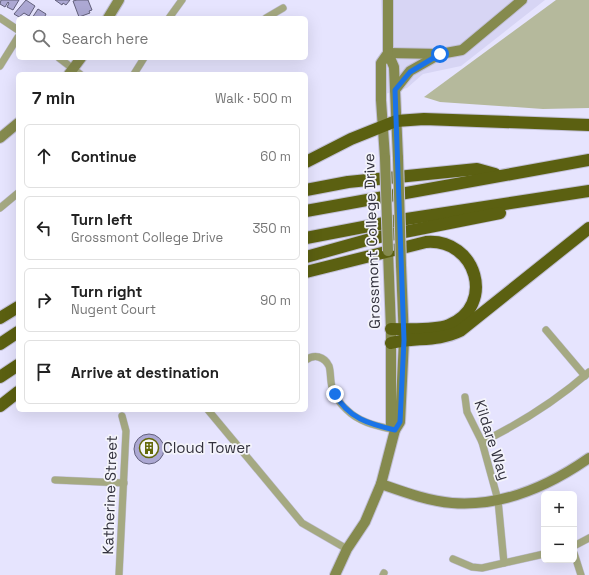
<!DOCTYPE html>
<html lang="en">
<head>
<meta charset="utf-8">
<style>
  body { margin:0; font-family:"Space Grotesk",sans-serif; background:#f2f2f2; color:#222 }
  .controls { position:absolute; right:12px; bottom:12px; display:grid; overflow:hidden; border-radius:6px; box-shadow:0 4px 16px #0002 }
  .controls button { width:36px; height:36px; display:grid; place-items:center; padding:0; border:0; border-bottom:1px solid #e0e0e0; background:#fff; color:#222; font:20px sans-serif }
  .stop { position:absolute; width:12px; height:12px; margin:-9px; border:3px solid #1a73e8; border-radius:50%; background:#fff }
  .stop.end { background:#1a73e8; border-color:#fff; box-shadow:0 1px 4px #0008 }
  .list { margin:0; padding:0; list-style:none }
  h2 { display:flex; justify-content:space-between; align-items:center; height:52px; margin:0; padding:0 16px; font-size:17px }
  h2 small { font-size:13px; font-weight:400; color:#767676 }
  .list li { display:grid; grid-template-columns:26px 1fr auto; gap:12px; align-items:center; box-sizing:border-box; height:64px; margin:0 8px 8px; padding:0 8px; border:1px solid #e0e0e0; border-radius:6px }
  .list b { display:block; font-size:15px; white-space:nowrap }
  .list p { margin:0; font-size:13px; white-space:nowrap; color:#767676 }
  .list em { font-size:13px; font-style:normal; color:#767676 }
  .icon { flex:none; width:22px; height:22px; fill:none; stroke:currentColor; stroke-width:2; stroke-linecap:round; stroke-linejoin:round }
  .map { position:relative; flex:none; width:589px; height:575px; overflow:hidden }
  .search { position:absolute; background:#fff; box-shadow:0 4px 16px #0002; left:16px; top:16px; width:292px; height:44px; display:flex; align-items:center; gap:10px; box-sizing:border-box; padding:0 14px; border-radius:6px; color:#767676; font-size:15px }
  .panel { position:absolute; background:#fff; box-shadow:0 4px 16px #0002; left:16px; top:72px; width:292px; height:340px; border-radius:6px }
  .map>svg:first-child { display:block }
</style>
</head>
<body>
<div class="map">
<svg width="589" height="575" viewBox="0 0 589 575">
  <rect width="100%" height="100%" fill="#e6e4fe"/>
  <!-- built -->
  <path fill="#d7d5f4" d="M381,0h164l-84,66 -38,8 -16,14 -22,6z"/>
  <!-- green -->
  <path fill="#b5b99c" d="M556,0h33v108l-46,1 -103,-7 -16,-5z"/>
  <!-- building -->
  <g fill="#aca8d3" stroke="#62607c">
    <path d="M1,0h18l-6,10 -6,-3 2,-4 -1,-1 -3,5 -5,-3z"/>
    <path d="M26,0l9,6 -6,10 -5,-3 -5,4 -5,-3z"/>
    <path d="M55,0h15l-4,5 -3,-2 -1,2z"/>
    <path d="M77,0h11l4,10 -3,1 1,2 -11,4 -6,-16z"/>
    <path d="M38,9l8,5 -2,4h-12z"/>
    <circle cx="149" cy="449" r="15"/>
  </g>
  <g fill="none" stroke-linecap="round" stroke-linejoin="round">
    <defs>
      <g id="street">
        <path d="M0,18l18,12"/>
        <path d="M169,18l13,-18"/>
        <path d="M266,18l17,-10"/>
        <path d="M59,58l21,16"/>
        <path d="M0,66l18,-29"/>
        <path d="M134,74l10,-16"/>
        <path d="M0,208l18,-15"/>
        <path d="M546,330l39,46"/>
        <path d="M306,360c8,-6 18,-4 23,6 2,6 1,14 3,21 3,9 8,17 15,23 13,13 31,16 48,20"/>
        <path d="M465,397l2,15 15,30 16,58 6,63"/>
        <path d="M208,410l94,113 45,26"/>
        <path d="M482,442c39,-19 74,-41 107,-70"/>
        <path d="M55,480l69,3"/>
        <path d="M574,546l15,-8"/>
        <path d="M574,553l7,22"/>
        <path d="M453,559l19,8 10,1 62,-14"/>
        <path d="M119,575l7,-144 -4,-15"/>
        <path d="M383,575l1,-2"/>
      </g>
      <g id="secondary">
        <path d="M388,0v53l6,14 4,91"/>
        <path d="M108,18l11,-18"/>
        <path d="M388,53l52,1 22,-4 60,-50"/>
        <path d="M69,74l12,-16"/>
        <path d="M395,90l15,-19 30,-17"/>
        <path d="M0,138l18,-15"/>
        <path d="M385,158l-4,-58v-37l7,-10"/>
        <path d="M388,251l3,78v95l4,6"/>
        <path d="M381,484c23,8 47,17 71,19 50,4 97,-17 137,-45"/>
        <path d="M335,575l12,-26 18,-27 16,-38 14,-54 5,-8 4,-82 -3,-75"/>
      </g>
      <g id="highway">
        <path d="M306,162l45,-23 45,-18 28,-2 165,6"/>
        <path d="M306,190l42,-8 129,-13 18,5"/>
        <path d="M306,211l283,-51"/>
        <path d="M306,238l94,-18 189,-29"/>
        <path d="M306,257l68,-19 126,-25"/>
        <path d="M306,272l120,-30c51,-4 70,64 23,83 -15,6 -42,4 -58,4"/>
        <path d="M0,318l18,-11"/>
        <path d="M391,343c23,-6 47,-1 69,-12l129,-103"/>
        <path d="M0,344l18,-12"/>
        <path d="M0,377l18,-12"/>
        <path d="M0,406l18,-14"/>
      </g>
    </defs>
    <!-- street casing -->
    <use href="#street" stroke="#c2c0d7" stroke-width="8"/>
    <!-- secondary casing -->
    <use href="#secondary" stroke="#c2c0d7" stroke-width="12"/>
    <!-- highway casing -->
    <use href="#highway" stroke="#c2c0d7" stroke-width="14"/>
    <!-- street -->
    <use href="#street" stroke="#a5a982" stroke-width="7"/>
    <!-- secondary -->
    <use href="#secondary" stroke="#858a4e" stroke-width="10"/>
    <!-- highway -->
    <use href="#highway" stroke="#5b6011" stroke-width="12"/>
    <defs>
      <g id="secondary-bridge">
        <path d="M385,158l3,93"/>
        <path d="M398,158l3,107"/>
      </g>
    </defs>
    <!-- secondary-bridge casing -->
    <use href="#secondary-bridge" stroke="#c2c0d7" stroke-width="12" stroke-linecap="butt"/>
    <!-- secondary-bridge -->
    <use href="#secondary-bridge" stroke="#858a4e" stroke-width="10"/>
  </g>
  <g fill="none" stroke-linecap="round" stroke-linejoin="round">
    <!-- route -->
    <path stroke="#1a73e8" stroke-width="5" d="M335,394c13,24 34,30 60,36l5,-8 4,-82 -9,-250 15,-18 30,-18"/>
  </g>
  <!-- icons -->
  <defs>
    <symbol id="building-ring" viewBox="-11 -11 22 22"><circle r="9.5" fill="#f4f4fb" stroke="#64690a" stroke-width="1.5"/><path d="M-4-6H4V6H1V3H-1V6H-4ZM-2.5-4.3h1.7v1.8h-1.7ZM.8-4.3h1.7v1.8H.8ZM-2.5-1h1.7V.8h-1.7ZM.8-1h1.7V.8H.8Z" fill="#64690a"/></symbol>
  </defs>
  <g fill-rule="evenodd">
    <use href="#building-ring" x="138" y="437" width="22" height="22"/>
  </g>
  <g text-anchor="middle" stroke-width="3.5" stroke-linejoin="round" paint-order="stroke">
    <!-- street labels -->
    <g font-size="15" fill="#32313d" stroke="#f4f4fb">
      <text transform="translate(372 241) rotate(-92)" y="5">Grossmont College Drive</text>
      <text transform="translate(492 440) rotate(72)" y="5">Kildare Way</text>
      <text transform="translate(110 495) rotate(-88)" y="5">Katherine Street</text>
    </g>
    <!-- poi labels -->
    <g font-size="15" fill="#32313d" stroke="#f4f4fb" text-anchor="start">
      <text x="163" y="453">Cloud Tower</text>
    </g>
  </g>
</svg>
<div class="controls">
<button>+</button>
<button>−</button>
</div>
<div class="stop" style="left:440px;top:54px"></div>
<div class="stop end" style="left:335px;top:394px"></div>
<div class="search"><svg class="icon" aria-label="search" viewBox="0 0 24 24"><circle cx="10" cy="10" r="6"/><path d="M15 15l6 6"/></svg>Search here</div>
<section class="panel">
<h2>7 min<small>Walk · 500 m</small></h2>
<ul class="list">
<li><svg class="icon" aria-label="ahead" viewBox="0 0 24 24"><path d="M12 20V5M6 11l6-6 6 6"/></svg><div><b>Continue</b></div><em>60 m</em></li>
<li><svg class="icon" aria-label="left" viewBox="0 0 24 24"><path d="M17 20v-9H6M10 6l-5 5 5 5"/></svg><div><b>Turn left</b><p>Grossmont College Drive</p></div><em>350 m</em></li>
<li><svg class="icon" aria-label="right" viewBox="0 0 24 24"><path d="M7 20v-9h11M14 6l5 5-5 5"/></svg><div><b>Turn right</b><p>Nugent Court</p></div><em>90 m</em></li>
<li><svg class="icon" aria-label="arrive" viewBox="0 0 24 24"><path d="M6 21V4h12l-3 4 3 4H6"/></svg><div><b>Arrive at destination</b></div></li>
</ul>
</section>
</div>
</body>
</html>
